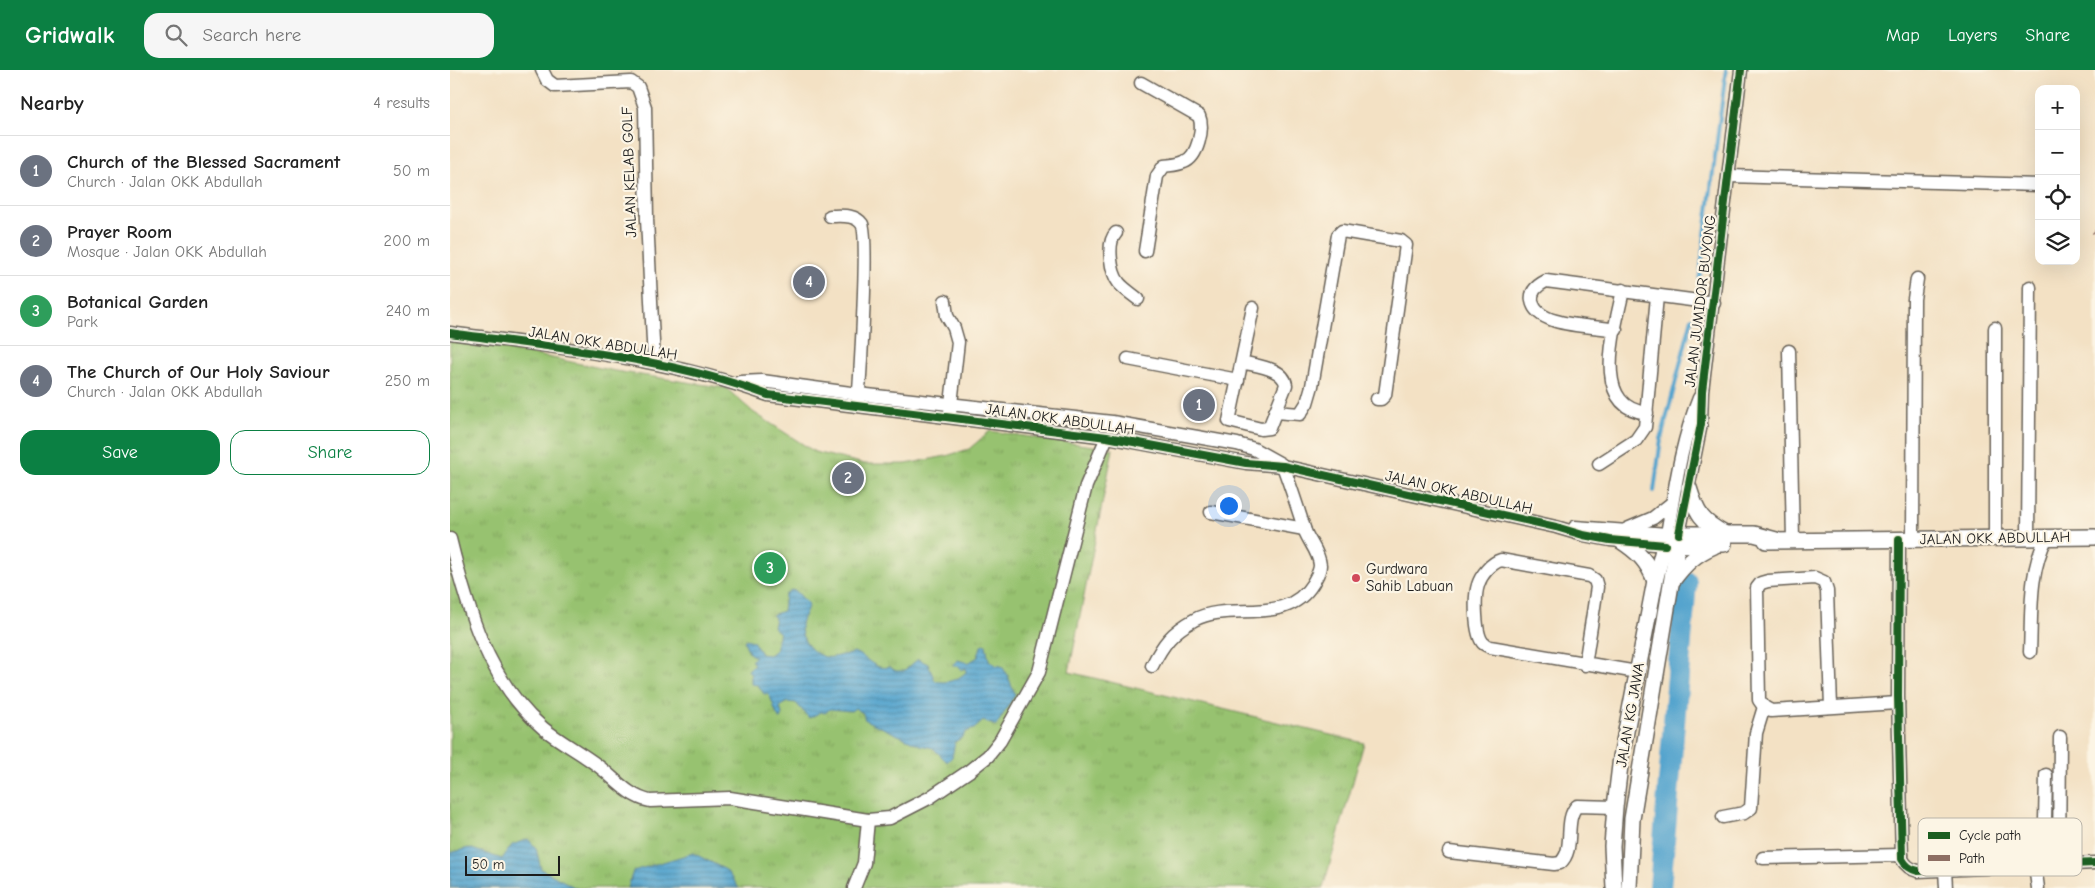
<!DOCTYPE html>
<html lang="en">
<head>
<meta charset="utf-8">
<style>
  body { margin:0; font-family:"Comic Neue",sans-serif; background:#f6f6f6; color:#222 }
  .controls { position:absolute; right:15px; top:15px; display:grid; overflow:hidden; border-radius:10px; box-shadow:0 5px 20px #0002 }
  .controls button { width:45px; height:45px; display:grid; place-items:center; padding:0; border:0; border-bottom:1px solid #e0e0e0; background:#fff; color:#222; font:25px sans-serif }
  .scale { position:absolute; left:15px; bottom:12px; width:95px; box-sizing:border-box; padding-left:5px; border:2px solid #1c1c1c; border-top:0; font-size:14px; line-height:18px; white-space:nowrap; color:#1c1c1c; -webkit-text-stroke:4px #fcf5e5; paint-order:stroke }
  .you { position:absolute; left:778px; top:435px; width:18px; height:18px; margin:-12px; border:4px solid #fff; border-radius:50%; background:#1a73e8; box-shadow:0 0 0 8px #1a73e833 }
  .badge { display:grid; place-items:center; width:32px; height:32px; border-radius:50%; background:#0b8043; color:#fff; font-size:16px; font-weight:700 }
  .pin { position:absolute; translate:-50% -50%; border:2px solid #fff; box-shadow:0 1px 5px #0006 }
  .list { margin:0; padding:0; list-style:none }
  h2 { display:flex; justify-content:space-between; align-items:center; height:65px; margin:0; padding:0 20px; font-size:21px }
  h2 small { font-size:16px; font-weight:400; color:#767676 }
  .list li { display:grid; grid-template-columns:32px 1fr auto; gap:15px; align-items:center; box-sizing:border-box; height:70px; padding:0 20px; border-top:1px solid #e0e0e0 }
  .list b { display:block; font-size:19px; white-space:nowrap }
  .list p { margin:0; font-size:16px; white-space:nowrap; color:#767676 }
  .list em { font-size:16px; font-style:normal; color:#767676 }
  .actions { display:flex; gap:10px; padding:15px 20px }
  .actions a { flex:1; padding:11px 0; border:1px solid #0b8043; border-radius:15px; text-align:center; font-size:18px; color:#0b8043 }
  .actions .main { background:#0b8043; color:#fff }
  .icon { flex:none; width:28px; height:28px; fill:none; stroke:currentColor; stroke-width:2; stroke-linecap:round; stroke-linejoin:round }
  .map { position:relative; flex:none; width:1645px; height:818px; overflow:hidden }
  header { display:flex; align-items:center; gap:30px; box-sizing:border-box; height:70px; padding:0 25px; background:#0b8043; color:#fff }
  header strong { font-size:24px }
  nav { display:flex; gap:28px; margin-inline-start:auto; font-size:18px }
  .search { width:350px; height:45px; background:#f6f6f6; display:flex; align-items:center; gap:12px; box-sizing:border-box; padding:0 18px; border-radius:15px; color:#767676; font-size:19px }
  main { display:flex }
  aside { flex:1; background:#fff }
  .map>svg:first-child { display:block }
</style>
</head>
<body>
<header>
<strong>Gridwalk</strong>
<div class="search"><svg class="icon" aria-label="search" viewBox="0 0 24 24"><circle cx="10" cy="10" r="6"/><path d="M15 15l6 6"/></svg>Search here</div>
<nav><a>Map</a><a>Layers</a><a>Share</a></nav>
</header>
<main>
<aside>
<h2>Nearby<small>4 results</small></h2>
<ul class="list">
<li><span class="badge" style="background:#6b7280">1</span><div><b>Church of the Blessed Sacrament</b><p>Church · Jalan OKK Abdullah</p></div><em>50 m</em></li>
<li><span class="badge" style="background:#6b7280">2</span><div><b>Prayer Room</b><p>Mosque · Jalan OKK Abdullah</p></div><em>200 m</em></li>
<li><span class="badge" style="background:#2e9e5b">3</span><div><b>Botanical Garden</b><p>Park</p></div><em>240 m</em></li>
<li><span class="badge" style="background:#6b7280">4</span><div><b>The Church of Our Holy Saviour</b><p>Church · Jalan OKK Abdullah</p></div><em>250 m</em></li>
</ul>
<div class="actions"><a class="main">Save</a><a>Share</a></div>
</aside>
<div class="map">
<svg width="1645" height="818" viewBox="0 0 1645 818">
  <defs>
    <pattern id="park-tufts" width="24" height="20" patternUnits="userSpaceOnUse" patternTransform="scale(1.25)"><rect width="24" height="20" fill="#97c26f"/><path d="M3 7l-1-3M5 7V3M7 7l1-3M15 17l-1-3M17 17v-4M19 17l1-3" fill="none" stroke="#82a660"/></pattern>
    <pattern id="water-rules" width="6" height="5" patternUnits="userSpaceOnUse" patternTransform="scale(1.25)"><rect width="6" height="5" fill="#54a4ce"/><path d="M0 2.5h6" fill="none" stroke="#4585a6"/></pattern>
  </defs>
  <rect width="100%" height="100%" fill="#fcf5e5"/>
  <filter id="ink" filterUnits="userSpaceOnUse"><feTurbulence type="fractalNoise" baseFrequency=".02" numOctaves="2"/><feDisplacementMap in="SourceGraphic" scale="10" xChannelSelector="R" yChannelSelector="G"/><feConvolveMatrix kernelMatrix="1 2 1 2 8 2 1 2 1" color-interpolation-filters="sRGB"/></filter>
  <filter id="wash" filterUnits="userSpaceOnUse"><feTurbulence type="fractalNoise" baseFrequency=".0096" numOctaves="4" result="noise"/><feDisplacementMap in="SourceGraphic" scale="20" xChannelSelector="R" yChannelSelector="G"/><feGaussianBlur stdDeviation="1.12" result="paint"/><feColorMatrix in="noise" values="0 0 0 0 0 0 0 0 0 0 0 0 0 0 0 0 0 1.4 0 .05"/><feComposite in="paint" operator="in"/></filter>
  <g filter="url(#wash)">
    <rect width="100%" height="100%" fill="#f3e1c4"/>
    <!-- park -->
    <path fill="url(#park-tufts)" stroke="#5a6f46" d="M0,267l165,34 111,17 27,24 62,40 50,12h41l40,-8 23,-7 21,-18 123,18 -44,223 295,71 -41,145h-873z"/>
    <!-- water -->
    <g fill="url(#water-rules)" stroke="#386075">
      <path d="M341,520l5,1 12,13c0,8 -7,14 -7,22 -1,13 12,29 25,31 8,2 16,-4 23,-2l4,-3c13,3 21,19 36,15l7,4h8l14,-12 10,5 7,17c12,3 23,-1 31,-9v-4l-5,2 -2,-4h-6v-2l5,-4 10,3 10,-6 3,-11 2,-2 3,1 3,15 7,6 3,-1 4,3 5,8 7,19 -19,31 -13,-5 -9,8 -8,3 -3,5 -8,5 -3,15 -5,5 -14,-14 -13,-3 -55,-25 -2,-7 -8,-5 -4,3 -21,-2 -5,4 -4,-1 -12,6 -13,-15 -9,-1 -7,5 2,7 -2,6c-6,-8 -6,-18 -12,-26h-4l-6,-9 -7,-1v-9l-3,-5 5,-4 1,-3 -3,-2 4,-4 -6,-4 -5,-12 2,-2 7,2 8,13 8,1 8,-6v-10l3,-6 -7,-6 2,-9 -3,-3 11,-4 2,-16z"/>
      <path d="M78,769l8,9 5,21 35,19h-126v-35l19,-5 33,11 10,-14z"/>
      <path d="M243,783l33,17 13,18h-111l5,-17z"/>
    </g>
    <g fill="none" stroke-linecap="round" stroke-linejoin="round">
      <!-- stream -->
      <g stroke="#54a4ce" stroke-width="4">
        <path d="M1249,212l27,-212"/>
        <path d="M1204,421l7,-52 31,-121"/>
      </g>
      <!-- river -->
      <path stroke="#54a4ce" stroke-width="22" d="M1210,818l26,-306"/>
    </g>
  </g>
  <g filter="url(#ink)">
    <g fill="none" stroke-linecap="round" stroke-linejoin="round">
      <defs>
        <g id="minor">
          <path d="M92,0l5,10 8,6 76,-4 7,5 7,20 2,112 7,143"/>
          <path d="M691,13l58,33c5,12 -1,41 -15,46 -6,3 -13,3 -20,4l-7,10 -12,75"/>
          <path d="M1279,106l310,9"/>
          <path d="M380,146c11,0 25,-2 32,8 7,12 -2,156 -4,178"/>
          <path d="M666,163c-10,10 -5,40 3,50 5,6 13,11 19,16"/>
          <path d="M1173,220c-7,36 -34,117 24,123"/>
          <path d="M495,231l2,15 7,12 4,14 -8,71"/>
          <path d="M1166,260c-22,-5 -79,-2 -84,-29 -2,-10 6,-16 14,-20l168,22"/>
          <path d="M0,263c107,15 216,24 318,62l339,42 139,26 37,3 273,61 27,8 27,5 55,5"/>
          <path d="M1339,281l4,189"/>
          <path d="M678,289l110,21"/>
          <path d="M792,292c14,4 42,6 44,23l-17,43 -8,1 -32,-8 24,-113"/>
          <path d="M290,312l22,-1 96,13 254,28 125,22 17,5 27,15"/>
          <path d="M825,342l25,2 7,-11 5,-17 26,-151 4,-4 59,10 5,4 -21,150 -4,4h-4"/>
          <path d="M1149,394l37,-24 9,-13 12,-131"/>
          <path d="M761,442l93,17"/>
          <path d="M1125,457l92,7c8,-46 14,-92 32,-136"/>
          <path d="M1177,459l26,-11 19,-15"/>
          <path d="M1229,464l22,-110 1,-33 39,-321"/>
          <path d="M1545,468v-210"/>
          <path d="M1578,468l2,-251"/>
          <path d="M0,469c17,69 37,141 93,189 17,14 37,24 54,37 18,13 30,31 53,36l80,-3 138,22 22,-2 39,-20 40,-27 19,-15 12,-15 39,-69 47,-186 21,-49"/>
          <path d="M1449,469l-1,157 4,163c4,7 8,10 16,12l177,-8"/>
          <path d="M1463,469l1,-240 3,-20"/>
          <path d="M1580,582c2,-39 -2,-79 17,-115"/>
          <path d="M1135,595l12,-78 -2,-7 -6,-4 -88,-16c-10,3 -20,15 -23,25 -4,12 -3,49 5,58 1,1 6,4 7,4l147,25"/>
          <path d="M702,596c11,-22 20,-34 42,-46 36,-20 92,8 119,-37 3,-6 7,-11 7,-18 -1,-13 -11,-23 -15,-34 -7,-22 -14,-44 -22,-65"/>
          <path d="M1381,637l-4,-116 -3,-9 -9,-4 -47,3 -7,2 -4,5 2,112 5,7 7,4 127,-8"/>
          <path d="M1273,747l21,-4 7,-5 5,-75 8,-26"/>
          <path d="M999,782l105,12 6,-1c16,-13 3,-43 17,-57l38,1"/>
          <path d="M1313,788l139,-3"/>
          <path d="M1609,795l1,-128"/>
          <path d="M1585,796l3,22"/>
          <path d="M1594,796l2,-91"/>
          <path d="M1495,800l1,18"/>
          <path d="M404,818l10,-25 4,-43"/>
        </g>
        <g id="major">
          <path d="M1239,418c8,26 12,33 36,46"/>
          <path d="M1171,471c17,11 27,21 34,40"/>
          <path d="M1316,471l329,-4"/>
          <path d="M1215,475l59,-1"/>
          <path d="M1223,510c12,-16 22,-26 41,-34"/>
          <path d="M1164,818l-2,-42 3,-39 6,-50 34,-176 12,-47h87l22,6"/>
          <path d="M1179,818l3,-69 47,-283"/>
        </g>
      </defs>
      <!-- minor casing -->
      <use href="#minor" stroke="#676157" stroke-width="15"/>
      <!-- major casing -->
      <use href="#major" stroke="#676157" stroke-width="18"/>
      <!-- minor -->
      <use href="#minor" stroke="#fff" stroke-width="12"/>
      <!-- major -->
      <use href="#major" stroke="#fff" stroke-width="15"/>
      <!-- quiet -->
      <path stroke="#8d6e63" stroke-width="6" stroke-dasharray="12 6" stroke-linecap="butt" d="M1644,161l1,1"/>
      <defs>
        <g id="cycleway">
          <path d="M0,263c107,15 216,24 318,62l339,42 139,26 37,3 273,61 27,8 27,5 55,5"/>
          <path d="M1229,464l22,-110 1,-33 39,-321"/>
          <path d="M1449,469l-1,157 4,163c4,7 8,10 16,12l177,-8"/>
        </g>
      </defs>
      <!-- cycleway casing -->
      <use href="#cycleway" stroke="#fcf5e5" stroke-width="11"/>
      <!-- cycleway -->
      <use href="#cycleway" stroke="#1b5e20" stroke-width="8"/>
    </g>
  </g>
  <!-- markers -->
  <circle fill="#d1495b" stroke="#fcf5e5" stroke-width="2" cx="906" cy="508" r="5"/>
  <g text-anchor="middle" stroke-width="4.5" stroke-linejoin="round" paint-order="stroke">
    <!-- street labels -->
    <g font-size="15" fill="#1c1c1c" stroke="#fcf5e5">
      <text transform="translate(179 102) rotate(-92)" y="5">JALAN KELAB GOLF</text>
      <text transform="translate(1250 231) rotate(-83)" y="5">JALAN JUMIDOR BUYONG</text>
      <text transform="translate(153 273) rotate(9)" y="5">JALAN OKK ABDULLAH</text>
      <text transform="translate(610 349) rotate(8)" y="5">JALAN OKK ABDULLAH</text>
      <text transform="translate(1009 422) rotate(13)" y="5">JALAN OKK ABDULLAH</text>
      <text transform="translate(1545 468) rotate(-1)" y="5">JALAN OKK ABDULLAH</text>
      <text transform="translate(1180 645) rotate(-80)" y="5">JALAN KG JAWA</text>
    </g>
    <!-- poi labels -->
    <g font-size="15" fill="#1c1c1c" stroke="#fcf5e5" text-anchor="start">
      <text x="916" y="504">Gurdwara<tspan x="916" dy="17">Sahib Labuan</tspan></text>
    </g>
  </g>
  <!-- legend -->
  <rect x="1468" y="748" width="164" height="58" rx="8" fill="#fcf5e5" stroke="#b9b4a9" stroke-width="1"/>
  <rect x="1478" y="762" width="22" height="7" fill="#1b5e20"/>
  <rect x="1478" y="785" width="22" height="6" fill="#8d6e63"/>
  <g font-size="14" fill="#1c1c1c">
    <text x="1509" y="770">Cycle path</text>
    <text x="1509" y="793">Path</text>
  </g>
</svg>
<div class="controls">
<button>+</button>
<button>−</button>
<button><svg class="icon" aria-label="locate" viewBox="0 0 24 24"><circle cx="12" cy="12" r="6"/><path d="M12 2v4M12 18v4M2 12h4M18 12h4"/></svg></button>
<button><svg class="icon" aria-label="layers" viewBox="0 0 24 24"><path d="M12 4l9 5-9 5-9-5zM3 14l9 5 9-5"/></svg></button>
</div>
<div class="scale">50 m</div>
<div class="you"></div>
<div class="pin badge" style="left:749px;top:335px;background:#6b7280">1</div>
<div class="pin badge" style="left:398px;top:408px;background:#6b7280">2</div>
<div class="pin badge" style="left:320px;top:498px;background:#2e9e5b">3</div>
<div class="pin badge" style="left:359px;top:212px;background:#6b7280">4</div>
</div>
</main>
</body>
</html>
